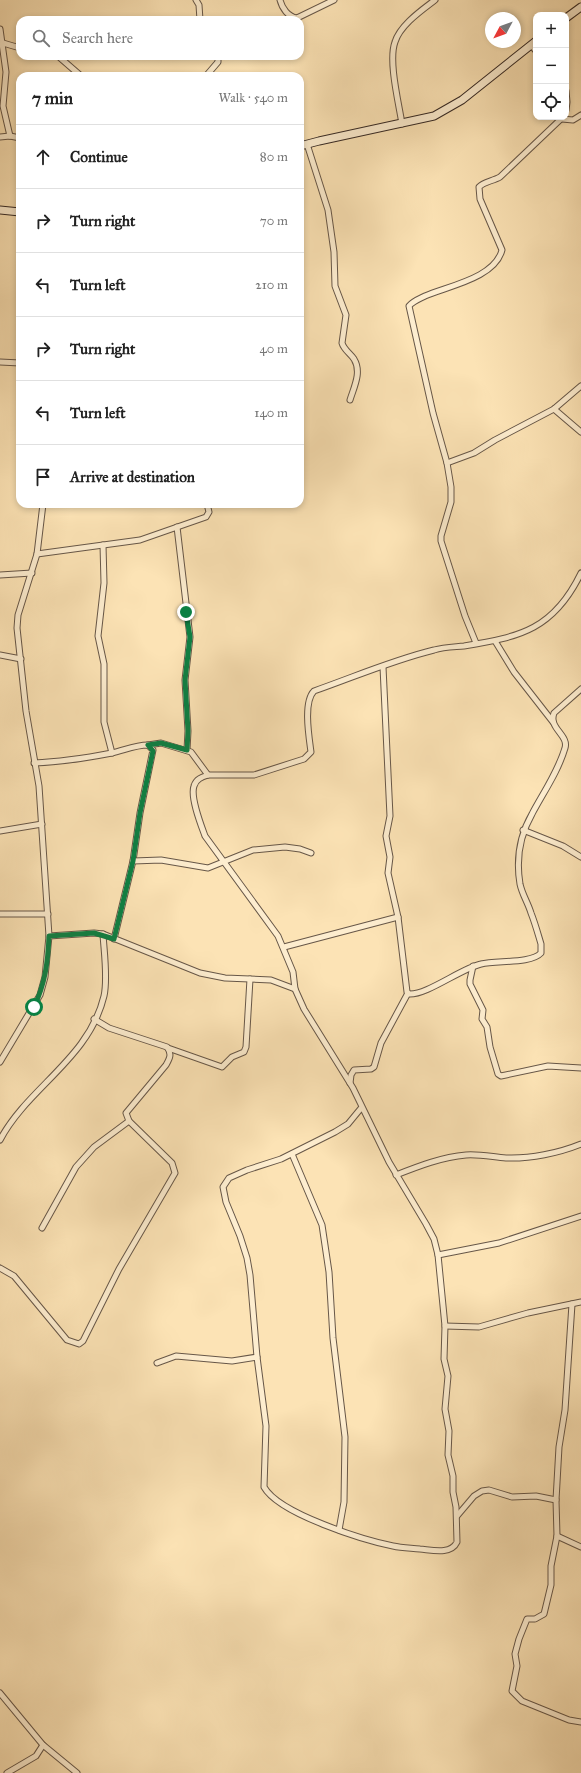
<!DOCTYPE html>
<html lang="en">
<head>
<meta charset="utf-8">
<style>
  body { margin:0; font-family:"IM FELL Great Primer",serif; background:#f6f6f6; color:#222 }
  .controls { position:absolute; right:12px; top:12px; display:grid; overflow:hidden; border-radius:8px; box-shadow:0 2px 6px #0003 }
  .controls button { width:36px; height:36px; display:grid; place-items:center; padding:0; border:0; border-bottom:1px solid #e0e0e0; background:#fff; color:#222; font:20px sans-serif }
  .compass { position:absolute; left:485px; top:12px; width:36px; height:36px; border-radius:50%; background:#fff; box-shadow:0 2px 6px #0003; rotate:229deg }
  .stop { position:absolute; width:12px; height:12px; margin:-9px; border:3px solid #0b8043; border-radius:50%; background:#fff }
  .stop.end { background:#0b8043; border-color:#fff; box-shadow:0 1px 4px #0008 }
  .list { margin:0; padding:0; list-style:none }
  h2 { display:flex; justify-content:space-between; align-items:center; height:52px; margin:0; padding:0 16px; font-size:17px }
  h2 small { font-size:13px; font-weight:400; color:#767676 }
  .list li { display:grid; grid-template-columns:26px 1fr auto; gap:12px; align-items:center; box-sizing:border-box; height:64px; padding:0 16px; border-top:1px solid #e0e0e0 }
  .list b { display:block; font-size:15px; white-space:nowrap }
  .list em { font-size:13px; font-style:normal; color:#767676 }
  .icon { flex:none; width:22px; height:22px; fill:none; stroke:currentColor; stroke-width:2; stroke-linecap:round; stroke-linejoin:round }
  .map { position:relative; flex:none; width:581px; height:1773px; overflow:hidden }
  .search { position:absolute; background:#fff; box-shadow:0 2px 6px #0003; left:16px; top:16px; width:288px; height:44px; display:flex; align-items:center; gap:10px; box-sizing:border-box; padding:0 14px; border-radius:12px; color:#767676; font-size:15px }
  .panel { position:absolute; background:#fff; box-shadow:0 2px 6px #0003; left:16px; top:72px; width:288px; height:436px; border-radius:12px }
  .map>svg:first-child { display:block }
</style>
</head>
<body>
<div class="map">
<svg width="581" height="1773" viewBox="0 0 581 1773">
  <rect width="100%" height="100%" fill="#fce3b5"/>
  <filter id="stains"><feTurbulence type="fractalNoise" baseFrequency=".005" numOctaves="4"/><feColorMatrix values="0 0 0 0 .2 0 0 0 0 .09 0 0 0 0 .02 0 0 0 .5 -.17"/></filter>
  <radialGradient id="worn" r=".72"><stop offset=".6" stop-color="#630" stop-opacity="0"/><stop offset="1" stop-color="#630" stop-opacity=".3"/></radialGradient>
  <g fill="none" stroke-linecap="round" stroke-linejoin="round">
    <defs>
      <g id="street">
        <path d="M196,0l3,5 1,15"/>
        <path d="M280,0c2,8 8,17 17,18l37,-18"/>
        <path d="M0,29l6,43 -3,34 7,30"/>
        <path d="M3,43l17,5"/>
        <path d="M531,45l5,6"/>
        <path d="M58,56l23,20"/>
        <path d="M206,76l12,-14v-6"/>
        <path d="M566,91l1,11 -1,8"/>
        <path d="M562,119l11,1 8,-5"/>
        <path d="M402,124c-3,-20 -14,-63 -7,-82 5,-17 27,-32 40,-42"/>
        <path d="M0,137l10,-1 10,2"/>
        <path d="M307,144l21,66 6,42 1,34 11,29 -4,28c2,7 8,10 12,16 8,13 0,28 -4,41"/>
        <path d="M0,362l20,1"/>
        <path d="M554,409l27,23"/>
        <path d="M447,463l27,-10 21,-13 59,-31 27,-23"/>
        <path d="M177,527l13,110 -5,43 3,51 -1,19"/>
        <path d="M103,545l1,38 -6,53 6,28v58l8,31"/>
        <path d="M37,554l103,-14 66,-23 3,-5 -2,-8"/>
        <path d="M0,575l32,-2"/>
        <path d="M495,641l19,31 39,50"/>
        <path d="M476,643l-11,-27 -24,-75v-5l10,-34v-15l-4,-24 -14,-50 -24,-107c4,-5 10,-7 16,-10 23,-10 70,-18 77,-46l-22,-51 -1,-12c4,-5 14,-6 21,-10l63,-60"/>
        <path d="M0,655l21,4"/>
        <path d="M383,667l7,149 -4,20 4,21 -2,16 10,44 9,75 2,2c18,1 51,-25 72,-30 15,-4 50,0 60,-11v-9c-3,-10 -6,-21 -10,-31 -3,-10 -9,-19 -11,-29 -4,-24 0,-49 12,-70 11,-21 26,-42 33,-66 4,-13 -17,-20 -11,-35l27,-24"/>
        <path d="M148,745l13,-2 30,9 17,23"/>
        <path d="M34,763c26,-1 52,-5 78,-10 13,-3 23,-8 36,-8l5,5 -13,63 -7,48 -19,78"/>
        <path d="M523,830l40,16 18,11"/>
        <path d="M0,831l42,-7"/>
        <path d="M133,861l28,-1 47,8 45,-18 32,-3 15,2 11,4"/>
        <path d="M0,914h48"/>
        <path d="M49,936l45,-3 9,1 97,39 25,5 46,2 24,9"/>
        <path d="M284,947l114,-30"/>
        <path d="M473,966l-3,14v4l13,26 -1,9 5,8 3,20 8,27 3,2 47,-10 33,2"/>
        <path d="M168,1048l54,19 10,-10 12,-5 2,-5 4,-68"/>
        <path d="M0,1062l40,-67 5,-18 4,-41 -10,-150 -13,-75 -9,-83 1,-13 19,-61 6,-50"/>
        <path d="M350,1083l1,-8 3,-5 17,-1 3,-2 7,-24 27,-50"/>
        <path d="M362,1107l-14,17 -13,8 -54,27 -34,11 -18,8 -6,9 3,15 14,34 7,22 3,17 7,82 9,69 -2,61c15,27 100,53 129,59 9,2 18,2 27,3 12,1 31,6 37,-7l-1,-35 -3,-15v-16l-5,-21 1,-24 -4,-22 3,-33 -4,-17 1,-33 -7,-71 -4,-16 -8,-15 -37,-62 -36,-74 -49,-79 -9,-20 -2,-17 -15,-36 -73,-100c-4,-11 -15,-39 -11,-50 2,-7 8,-9 14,-11h46l50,-16 7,-7c-2,-15 -8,-50 3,-61 40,-14 79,-31 120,-41 10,-3 20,-3 30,-4 57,-9 90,-17 117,-73"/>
        <path d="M0,1140c28,-53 89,-81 104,-144 4,-18 0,-44 -1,-62"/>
        <path d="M292,1154l30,71 7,47 4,66 12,99 -1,65 -5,28"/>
        <path d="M396,1175c23,-9 46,-18 70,-20 13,-1 27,2 40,3 24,1 53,-5 75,-14"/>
        <path d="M42,1228l34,-61 18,-20 35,-26 -3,-8 40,-48c4,-7 6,-11 1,-18l-58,-19 -15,-9"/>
        <path d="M438,1255l61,-12 82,-27"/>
        <path d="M0,1268l14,8 53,64 12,4 4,-3 36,-72 56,-96 -3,-10 -43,-42"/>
        <path d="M572,1304l-7,106 -6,37 -3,53 1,36 -6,30v19l-7,29 -9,5h-8l-8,20 -4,15 2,12 -5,25 10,10 47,19 12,2"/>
        <path d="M445,1326l34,1 49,-14 53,-11"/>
        <path d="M157,1363l19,-7 56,5 25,-4"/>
        <path d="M457,1516l17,-20 8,-5 7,-1 23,7 24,-1 20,4"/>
        <path d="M557,1536l24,11"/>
        <path d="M0,1693l43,52 34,28"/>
        <path d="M7,1773l29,-17 7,-11"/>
      </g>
      <g id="secondary">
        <path d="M566,18l15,-11"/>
        <path d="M300,146l19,-5 115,-25 28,-16 74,-59"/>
        <path d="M0,210l20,2"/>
      </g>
    </defs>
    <!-- street casing -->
    <use href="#street" stroke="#675748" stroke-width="7"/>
    <!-- secondary casing -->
    <use href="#secondary" stroke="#352823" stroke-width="9"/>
    <!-- street -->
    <use href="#street" stroke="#fdedcf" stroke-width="5"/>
    <!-- secondary -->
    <use href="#secondary" stroke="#fdedcf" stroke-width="7"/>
  </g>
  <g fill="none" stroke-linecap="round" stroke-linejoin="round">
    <!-- route -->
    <path stroke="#0b8043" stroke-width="5" d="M34,1007c11,-23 14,-45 15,-71l45,-3 20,6 19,-78 7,-48 13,-62 -5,-6 13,-2 26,7 1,-19 -3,-51 5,-43 -4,-25"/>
  </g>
  <rect width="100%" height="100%" filter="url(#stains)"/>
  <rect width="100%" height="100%" fill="url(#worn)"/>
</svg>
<div class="controls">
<button>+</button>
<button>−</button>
<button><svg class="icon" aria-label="locate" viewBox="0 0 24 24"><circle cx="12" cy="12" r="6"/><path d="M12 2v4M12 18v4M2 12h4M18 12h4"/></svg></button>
</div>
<svg class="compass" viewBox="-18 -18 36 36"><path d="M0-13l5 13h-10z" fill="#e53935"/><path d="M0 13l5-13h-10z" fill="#767676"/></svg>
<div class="stop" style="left:34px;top:1007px"></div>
<div class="stop end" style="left:186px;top:612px"></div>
<div class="search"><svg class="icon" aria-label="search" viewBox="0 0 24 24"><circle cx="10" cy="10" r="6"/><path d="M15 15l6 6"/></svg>Search here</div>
<section class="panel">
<h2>7 min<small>Walk · 540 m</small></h2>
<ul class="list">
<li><svg class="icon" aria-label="ahead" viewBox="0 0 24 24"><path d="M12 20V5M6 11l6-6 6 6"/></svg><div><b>Continue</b></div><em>80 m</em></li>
<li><svg class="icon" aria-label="right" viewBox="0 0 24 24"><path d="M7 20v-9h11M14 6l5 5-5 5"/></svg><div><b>Turn right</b></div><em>70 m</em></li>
<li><svg class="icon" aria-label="left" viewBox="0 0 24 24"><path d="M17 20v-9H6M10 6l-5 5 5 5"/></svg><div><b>Turn left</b></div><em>210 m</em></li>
<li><svg class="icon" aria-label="right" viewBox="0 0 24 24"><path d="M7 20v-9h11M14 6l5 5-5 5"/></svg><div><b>Turn right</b></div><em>40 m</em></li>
<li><svg class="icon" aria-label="left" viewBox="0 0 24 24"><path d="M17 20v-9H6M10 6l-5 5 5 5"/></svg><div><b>Turn left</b></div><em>140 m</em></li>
<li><svg class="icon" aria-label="arrive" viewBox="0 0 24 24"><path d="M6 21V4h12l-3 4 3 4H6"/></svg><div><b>Arrive at destination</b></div></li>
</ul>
</section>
</div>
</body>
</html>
